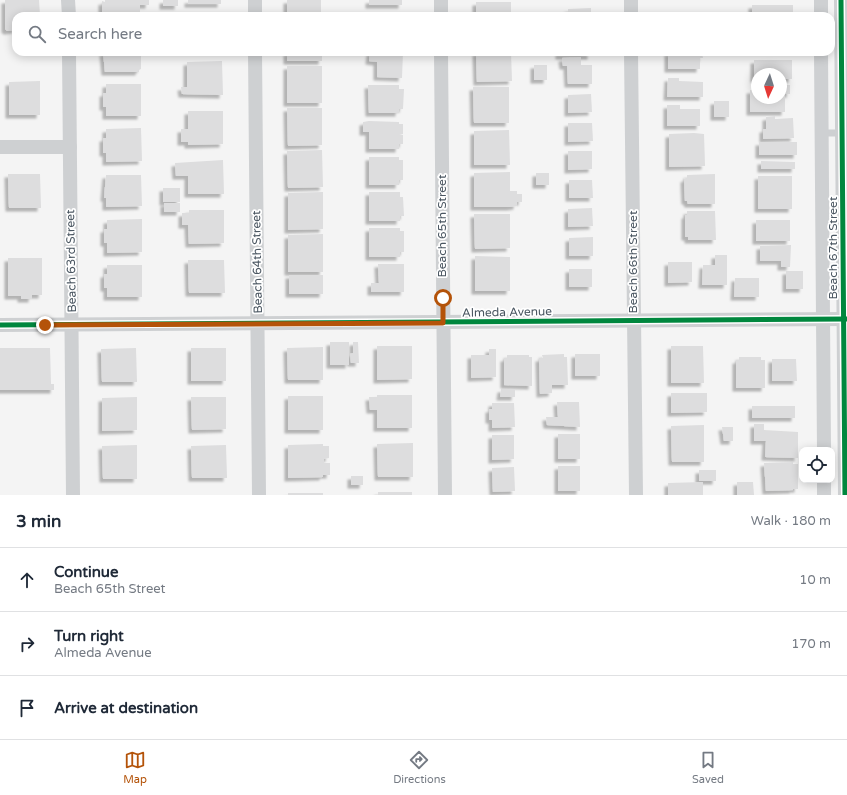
<!DOCTYPE html>
<html lang="en">
<head>
<meta charset="utf-8">
<style>
  body { margin:0; font-family:"Varela Round",sans-serif; background:#f2f2f3; color:#1f2937 }
  .controls { position:absolute; right:12px; bottom:12px; display:grid; overflow:hidden; border-radius:8px; box-shadow:0 2px 10px #0003 }
  .controls button { width:36px; height:36px; display:grid; place-items:center; padding:0; border:0; border-bottom:1px solid #e0e1e3; background:#fff; color:#1f2937; font:20px sans-serif }
  .compass { position:absolute; left:751px; top:68px; width:36px; height:36px; border-radius:50%; background:#fff; box-shadow:0 2px 10px #0003; rotate:184deg }
  .stop { position:absolute; width:12px; height:12px; margin:-9px; border:3px solid #b45309; border-radius:50%; background:#fff }
  .stop.end { background:#b45309; border-color:#fff; box-shadow:0 1px 4px #0008 }
  .list { margin:0; padding:0; list-style:none }
  h2 { display:flex; justify-content:space-between; align-items:center; height:52px; margin:0; padding:0 16px; font-size:17px }
  h2 small { font-size:13px; font-weight:400; color:#747a83 }
  .list li { display:grid; grid-template-columns:26px 1fr auto; gap:12px; align-items:center; box-sizing:border-box; height:64px; padding:0 16px; border-top:1px solid #e0e1e3 }
  .list b { display:block; font-size:15px; white-space:nowrap }
  .list p { margin:0; font-size:13px; white-space:nowrap; color:#747a83 }
  .list em { font-size:13px; font-style:normal; color:#747a83 }
  .icon { flex:none; width:22px; height:22px; fill:none; stroke:currentColor; stroke-width:2; stroke-linecap:round; stroke-linejoin:round }
  .map { position:relative; flex:none; width:847px; height:495px; overflow:hidden }
  .search { position:absolute; background:#fff; box-shadow:0 2px 10px #0003; left:12px; right:12px; top:12px; height:44px; display:flex; align-items:center; gap:10px; box-sizing:border-box; padding:0 14px; border-radius:12px; color:#747a83; font-size:15px }
  .sheet { height:244px; background:#fff }
  nav { display:flex; justify-content:space-around; align-items:center; box-sizing:border-box; height:56px; border-top:1px solid #e0e1e3; background:#fff; font-size:11px; color:#747a83 }
  nav a { display:grid; justify-items:center; gap:2px }
  nav .on { color:#b45309 }
  .map>svg:first-child { display:block }
</style>
</head>
<body>
<div class="map">
<svg width="847" height="495" viewBox="0 0 847 495">
  <defs>
    <filter id="shadow"><feDropShadow dx="-3.5" dy="3.5" stdDeviation="1" flood-color="#0004"/></filter>
  </defs>
  <rect width="100%" height="100%" fill="#f4f4f4"/>
  <!-- building -->
  <g fill="#ddddde" filter="url(#shadow)">
    <path d="M5,0h34l1,16h-24v14l-9,1 -2,-2z"/>
    <path d="M105,0h44v5h-9v11h-38v-15l3,1z"/>
    <rect x="163" y="0" width="15" height="6"/>
    <rect x="188" y="0" width="33" height="4"/>
    <rect x="287" y="0" width="34" height="16"/>
    <rect x="369" y="0" width="33" height="5"/>
    <rect x="476" y="2" width="35" height="14"/>
    <rect x="752" y="5" width="41" height="11"/>
    <path d="M591,8v8h-23v-7z"/>
    <rect x="186" y="13" width="36" height="3"/>
    <rect x="376" y="13" width="26" height="3"/>
    <path d="M103,52h38v17l-2,1v2h-34z"/>
    <rect x="287" y="52" width="35" height="9"/>
    <path d="M370,52h33l-1,26 -25,-1v-15l-8,-1z"/>
    <path d="M476,52h35l1,29 -35,1z"/>
    <rect x="559" y="52" width="32" height="4"/>
    <path d="M668,52l34,1 1,5h-3v11h-32z"/>
    <path d="M581,57v8h11v19h-24l-1,-18h-4l-1,-8z"/>
    <path d="M754,60h38v19h-11v-5h-24v5h-3z"/>
    <path d="M222,61l1,34 -41,-1 -1,-7h6v-25z"/>
    <rect x="534" y="65" width="13" height="15"/>
    <rect x="287" y="66" width="35" height="37"/>
    <path d="M668,78h11v3l24,1v15h-36z"/>
    <path d="M40,81v34h-31v-33z"/>
    <path d="M106,84h35v32h-35v-9h-3v-14h3z"/>
    <path d="M368,85h31v4h5l-1,20h-4v4h-30z"/>
    <path d="M781,85h9v9h-5v18h-35v-22h7v8h24z"/>
    <path d="M473,87h36v36h-35z"/>
    <path d="M591,94l1,18 -24,1v-18z"/>
    <rect x="714" y="101" width="15" height="16"/>
    <path d="M667,105h13v4h20v17h-33z"/>
    <path d="M287,108h35v37l-34,1z"/>
    <path d="M188,111h35v33l-35,1v-3h-7v-13h7z"/>
    <path d="M775,116v3l18,-1 1,20 -31,1v-10h3v-12z"/>
    <path d="M369,121l30,1v2h4v10l-4,1h4v9h-4v5h-30v-17h-6v-10z"/>
    <path d="M568,123h24l1,18 -25,1z"/>
    <path d="M141,128l1,33 -36,1v-9h-3v-15h3v-9z"/>
    <path d="M509,130l1,35h-36v-34z"/>
    <path d="M694,133l10,1 1,32 -36,1v-33z"/>
    <rect x="759" y="142" width="38" height="13"/>
    <path d="M322,150l1,37 -35,1 -1,-37z"/>
    <path d="M568,151h24v18l-24,1z"/>
    <path d="M369,157h30v3h4v20h-4v5h-30z"/>
    <path d="M223,160l1,34h-36v-18h-12l-1,-13z"/>
    <path d="M761,161l34,1v7h-34z"/>
    <path d="M510,172v19h7v3h5v8h-5v4l-7,1h-36v-34z"/>
    <rect x="536" y="173" width="13" height="12"/>
    <path d="M8,174h32l1,34h-32z"/>
    <path d="M715,174v30h-27l-1,-3h-2l-1,-22 3,-1v-3z"/>
    <path d="M106,175h35l1,31 -36,1v-9h-2z"/>
    <rect x="758" y="176" width="34" height="33"/>
    <path d="M569,180h23l1,18h-24z"/>
    <rect x="163" y="188" width="17" height="14"/>
    <path d="M323,192v37l-35,1v-37z"/>
    <path d="M369,192h31v5h3l1,19h-4v5h-31z"/>
    <rect x="164" y="203" width="16" height="9"/>
    <path d="M592,208l1,18 -25,1v-18z"/>
    <path d="M189,210h35v33l-35,1 -1,-19h-6v-12h7z"/>
    <path d="M687,211h28l1,29h-28v-3h-3v-22h2z"/>
    <path d="M474,214h36v34l-35,1z"/>
    <path d="M142,219v33l-35,1v-10h-3v-14h3v-9z"/>
    <rect x="756" y="220" width="34" height="21"/>
    <path d="M369,228h31v3h4v21h-4v5h-31z"/>
    <path d="M323,234v38h-35v-37z"/>
    <path d="M593,237v19h-24v-18z"/>
    <path d="M791,245l-1,22h-9v-6h-21v-15z"/>
    <path d="M715,255h12v30h-25l1,-20h12z"/>
    <path d="M475,256l35,1v34h-35z"/>
    <path d="M8,258h34v37h-10v4h-11v-3h-13z"/>
    <path d="M188,260h36l1,33h-36z"/>
    <path d="M668,262h24v20l-24,1z"/>
    <path d="M378,264h26v28h-33v-9h8z"/>
    <path d="M107,265h35v32h-35v-9h-3v-14h3z"/>
    <rect x="569" y="269" width="23" height="18"/>
    <rect x="786" y="271" width="17" height="18"/>
    <rect x="289" y="275" width="34" height="19"/>
    <path d="M735,278h24v19h-25z"/>
    <rect x="330" y="342" width="19" height="23"/>
    <path d="M353,342h5l1,21h-8l-1,-9 3,-1z"/>
    <path d="M377,346h35v33l-35,1z"/>
    <path d="M671,346h32l1,37h-33z"/>
    <path d="M323,347v33h-35l-1,-32z"/>
    <path d="M0,348h50l1,36h3v6h-54z"/>
    <path d="M136,348l1,34h-35l-1,-33z"/>
    <rect x="191" y="348" width="35" height="33"/>
    <path d="M489,349h7v28l-25,1v-23h18z"/>
    <path d="M564,354v3h3l1,28h-16v8l-12,1 -1,-36h4l-1,-3z"/>
    <rect x="575" y="354" width="25" height="22"/>
    <path d="M507,355h22v2h3v29l-28,-1v-27h3z"/>
    <path d="M739,357h22v3h4v28h-29v-28h3z"/>
    <path d="M772,359h24l1,22h-25z"/>
    <path d="M501,389h14v8h-15z"/>
    <path d="M671,393h36v19l-36,1z"/>
    <path d="M377,395h35v33h-35v-18h-7l-1,-13h8z"/>
    <rect x="288" y="396" width="35" height="34"/>
    <path d="M137,397v33l-35,1v-33z"/>
    <path d="M191,397h35v32l-34,1z"/>
    <path d="M557,402h22l1,25 -33,-2 -1,-8h12z"/>
    <path d="M492,403h22l1,24 -23,1v-8h-3v-11h3z"/>
    <rect x="752" y="406" width="43" height="12"/>
    <path d="M754,424h10v6l34,2v26l-33,-1 1,-16h-12z"/>
    <path d="M704,425v37h-32l-1,-36z"/>
    <path d="M722,427h11v14h-9z"/>
    <rect x="558" y="434" width="22" height="25"/>
    <path d="M492,435h22v24l-22,1z"/>
    <path d="M413,443v34h-35l-1,-33z"/>
    <path d="M323,444v2h6v12l-5,1v4h6v12h-7v2l-35,1v-33z"/>
    <path d="M137,445v34h-34l-1,-33z"/>
    <path d="M226,445l1,33h-35l-1,-32z"/>
    <path d="M793,462v2h5v25h-5v1l-27,1 -2,-28z"/>
    <rect x="558" y="466" width="22" height="25"/>
    <path d="M514,467l1,24 -22,1 -1,-24z"/>
    <rect x="699" y="470" width="17" height="11"/>
    <rect x="351" y="476" width="12" height="9"/>
    <path d="M703,482v13h-35v-12z"/>
    <path d="M737,482h16l1,13h-17z"/>
    <rect x="378" y="492" width="34" height="3"/>
    <rect x="288" y="493" width="35" height="2"/>
  </g>
  <g fill="none" stroke-linecap="round" stroke-linejoin="round">
    <!-- lane -->
    <path stroke="#ced0d2" stroke-width="7" d="M822,133h20"/>
    <!-- street -->
    <g stroke="#ced0d2" stroke-width="14">
      <path d="M68,0l1,16"/>
      <path d="M255,0v16"/>
      <path d="M441,0v16"/>
      <path d="M631,0v16"/>
      <path d="M821,0v16"/>
      <path d="M841,0l4,495"/>
      <path d="M69,52l4,443"/>
      <path d="M255,52l4,443"/>
      <path d="M441,52l4,443"/>
      <path d="M631,52l5,443"/>
      <path d="M821,52l3,398"/>
      <path d="M0,147h70"/>
      <path d="M0,325l847,-6"/>
      <path d="M824,480v15"/>
    </g>
    <defs>
      <g id="cycleway">
        <path d="M841,0l4,495"/>
        <path d="M0,325l847,-6"/>
      </g>
    </defs>
    <!-- cycleway casing -->
    <use href="#cycleway" stroke="#fff" stroke-width="8"/>
    <!-- cycleway -->
    <use href="#cycleway" stroke="#00873e" stroke-width="5"/>
  </g>
  <g fill="none" stroke-linecap="round" stroke-linejoin="round">
    <!-- route -->
    <path stroke="#b45309" stroke-width="5" d="M45,325l398,-2v-25"/>
  </g>
  <g text-anchor="middle" stroke-width="3.5" stroke-linejoin="round" paint-order="stroke">
    <!-- street labels -->
    <g font-size="12" fill="#4a5661" stroke="#fff">
      <text transform="translate(442 226) rotate(-90)" y="4">Beach 65th Street</text>
      <text transform="translate(833 248) rotate(-90)" y="4">Beach 67th Street</text>
      <text transform="translate(71 261) rotate(-91)" y="4">Beach 63rd Street</text>
      <text transform="translate(257 262) rotate(-91)" y="4">Beach 64th Street</text>
      <text transform="translate(633 262) rotate(-90)" y="4">Beach 66th Street</text>
      <text transform="translate(507 312) rotate(-1)" y="4">Almeda Avenue</text>
    </g>
  </g>
</svg>
<div class="controls">
<button><svg class="icon" aria-label="locate" viewBox="0 0 24 24"><circle cx="12" cy="12" r="6"/><path d="M12 2v4M12 18v4M2 12h4M18 12h4"/></svg></button>
</div>
<svg class="compass" viewBox="-18 -18 36 36"><path d="M0-13l5 13h-10z" fill="#e53935"/><path d="M0 13l5-13h-10z" fill="#747a83"/></svg>
<div class="stop" style="left:443px;top:298px"></div>
<div class="stop end" style="left:45px;top:325px"></div>
<div class="search"><svg class="icon" aria-label="search" viewBox="0 0 24 24"><circle cx="10" cy="10" r="6"/><path d="M15 15l6 6"/></svg>Search here</div>
</div>
<section class="sheet">
<h2>3 min<small>Walk · 180 m</small></h2>
<ul class="list">
<li><svg class="icon" aria-label="ahead" viewBox="0 0 24 24"><path d="M12 20V5M6 11l6-6 6 6"/></svg><div><b>Continue</b><p>Beach 65th Street</p></div><em>10 m</em></li>
<li><svg class="icon" aria-label="right" viewBox="0 0 24 24"><path d="M7 20v-9h11M14 6l5 5-5 5"/></svg><div><b>Turn right</b><p>Almeda Avenue</p></div><em>170 m</em></li>
<li><svg class="icon" aria-label="arrive" viewBox="0 0 24 24"><path d="M6 21V4h12l-3 4 3 4H6"/></svg><div><b>Arrive at destination</b></div></li>
</ul>
</section>
<nav>
<a class="on"><svg class="icon" aria-label="map" viewBox="0 0 24 24"><path d="M3 6l6-2 6 2 6-2v14l-6 2-6-2-6 2zM9 4v14M15 6v14"/></svg>Map</a>
<a><svg class="icon" aria-label="directions" viewBox="0 0 24 24"><path d="M12 3l9 9-9 9-9-9zM9 14v-3h6M13 9l2 2-2 2"/></svg>Directions</a>
<a><svg class="icon" aria-label="saved" viewBox="0 0 24 24"><path d="M7 4h10v16l-5-4-5 4z"/></svg>Saved</a>
</nav>
</body>
</html>
